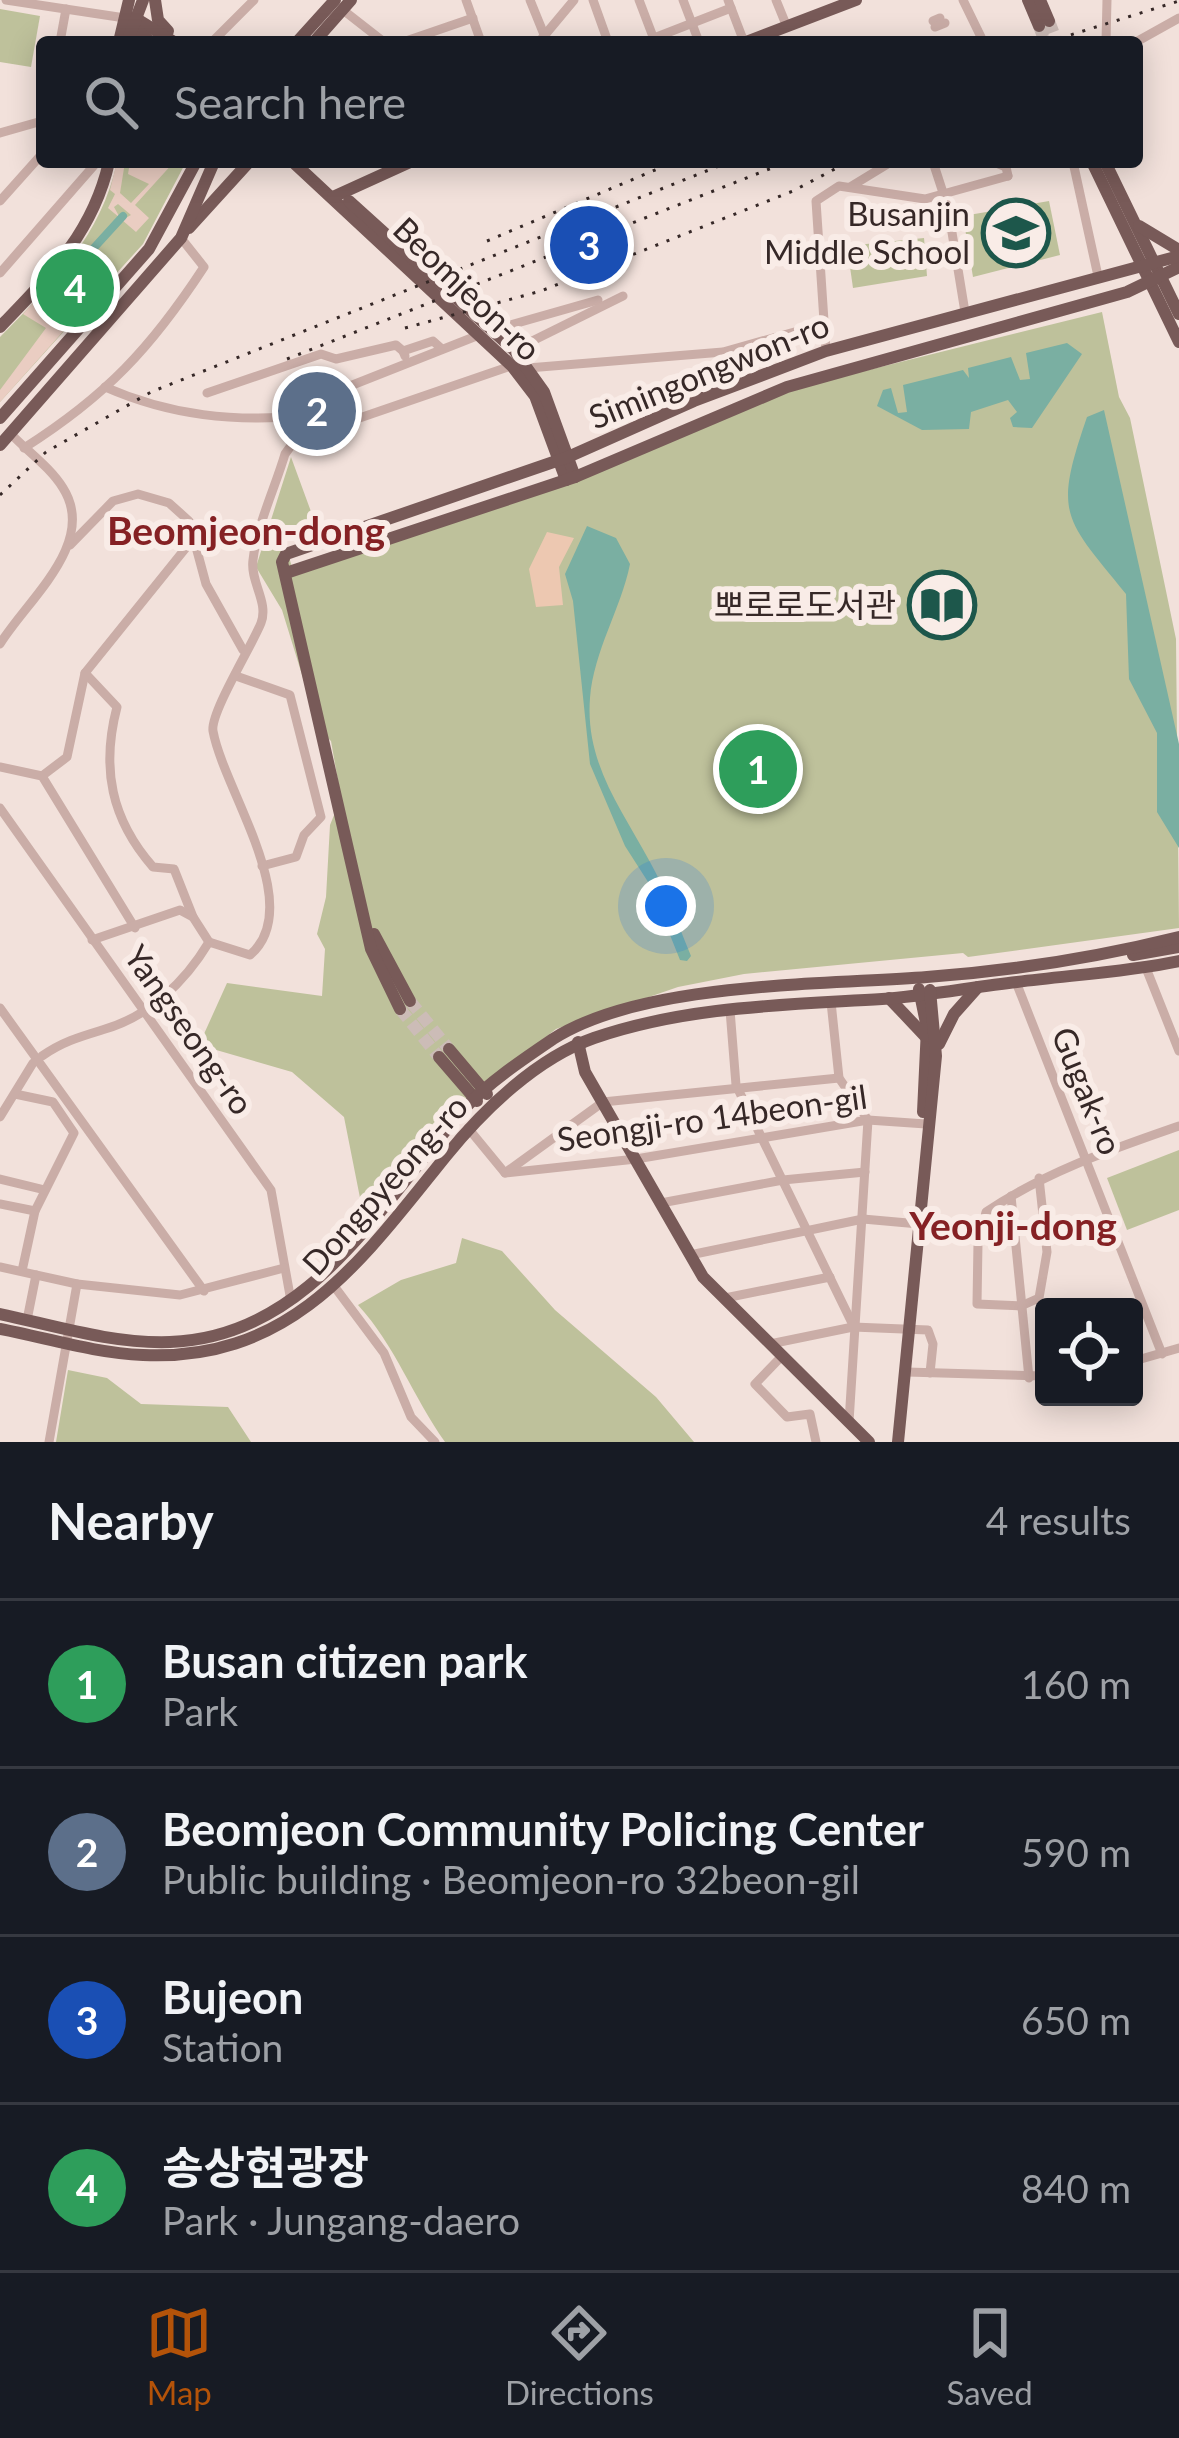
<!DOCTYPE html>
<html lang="en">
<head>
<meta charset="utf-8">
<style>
  body { margin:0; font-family:Lato,"Noto Sans KR",sans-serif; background:#242831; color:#f1f3f6 }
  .controls { position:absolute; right:36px; bottom:36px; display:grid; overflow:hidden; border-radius:12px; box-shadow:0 6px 30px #0003 }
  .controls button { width:108px; height:108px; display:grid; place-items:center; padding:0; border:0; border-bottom:3px solid #363941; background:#171b24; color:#f1f3f6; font:60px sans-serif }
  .you { position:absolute; left:666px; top:906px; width:42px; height:42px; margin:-30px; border:9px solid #fff; border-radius:50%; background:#1a73e8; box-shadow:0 0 0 18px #1a73e833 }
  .badge { display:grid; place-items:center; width:78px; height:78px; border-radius:50%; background:#b45309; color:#fff; font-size:39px; font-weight:700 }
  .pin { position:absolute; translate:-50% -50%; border:6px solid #fff; box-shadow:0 3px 12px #0006 }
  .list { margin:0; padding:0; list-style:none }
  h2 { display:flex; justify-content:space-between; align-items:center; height:156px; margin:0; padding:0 48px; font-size:51px }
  h2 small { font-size:39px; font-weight:400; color:#9ea1a6 }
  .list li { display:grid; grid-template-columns:78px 1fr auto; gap:36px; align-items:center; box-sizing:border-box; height:168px; padding:0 48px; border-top:3px solid #363941 }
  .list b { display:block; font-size:45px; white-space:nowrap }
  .list p { margin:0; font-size:39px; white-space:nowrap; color:#9ea1a6 }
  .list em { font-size:39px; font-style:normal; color:#9ea1a6 }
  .icon { flex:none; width:66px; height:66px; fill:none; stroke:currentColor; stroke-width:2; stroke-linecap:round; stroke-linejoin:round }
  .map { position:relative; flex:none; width:1179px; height:1442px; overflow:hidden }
  .search { position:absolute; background:#171b24; box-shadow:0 6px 30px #0003; left:36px; right:36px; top:36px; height:132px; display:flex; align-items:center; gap:30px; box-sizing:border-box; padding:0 42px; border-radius:12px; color:#9ea1a6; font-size:45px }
  .sheet { height:828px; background:#171b24 }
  nav { display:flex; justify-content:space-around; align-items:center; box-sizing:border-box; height:168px; border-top:3px solid #363941; background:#171b24; font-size:33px; color:#9ea1a6 }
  nav a { display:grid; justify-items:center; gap:6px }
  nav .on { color:#b45309 }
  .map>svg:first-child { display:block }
</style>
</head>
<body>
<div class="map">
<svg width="1179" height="1442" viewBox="0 0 1179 1442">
  <rect width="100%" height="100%" fill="#f2e1db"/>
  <!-- green -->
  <g fill="#bec19b">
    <path d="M0,9l40,7 -9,51 -31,-5z"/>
    <path d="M117,162h69l-43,82 -143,158v-65c52,-53 101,-100 117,-175z"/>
    <path d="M1049,201l11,54 -87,22 -10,-61z"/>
    <path d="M924,238l3,38 -74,12 -6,-42z"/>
    <path d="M1102,312l17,85 11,21 46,221 3,289 -211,29 -5,-4 -219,21 -66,13 -122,42 -96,75 -97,109 -19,-96 -52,-45 -93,-27 28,-62 95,13 3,-47 -8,-15 9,-37 4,-72 11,-27 -10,-57 -12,-11 -37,-120 -26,-43 35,-110 26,71 -33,12 10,34 514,-189z"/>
    <path d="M1179,1150v60l-52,20 -20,-52z"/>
    <path d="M462,1238l40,13 53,59 101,87 38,45h-249c-32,-45 -50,-97 -87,-137l43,-25 55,-17z"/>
    <path d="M68,1370l39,8 34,26 87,3 23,35h-195z"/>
  </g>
  <!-- sand -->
  <path fill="#edc8b1" d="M547,532l27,6 -15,29 4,38 -27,2 -7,-38z"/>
  <!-- plaza -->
  <g fill="#eacdc2">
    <path d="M117,162h8l-5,31 11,10 18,-19 -21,-10 2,-12h44l-39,43 14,13 -13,14 -14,-12 9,-5 -13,-11 -4,3 6,11 -12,-10 7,-14 -5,-4z"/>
    <path d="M33,303l35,23 -68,76v-12l46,-62 -23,-14z"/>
  </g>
  <!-- water -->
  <g fill="#7aafa2">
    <path d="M1067,343l15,11 -50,74 -19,-1 -3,-9 7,-6 -9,-12 -37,12 -2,17 -47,1 -45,-24 6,-16 8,-2 7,25 9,-1 -4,-27 60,-15 6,8 -1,-10 43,-11 9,23 10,-1 -4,-26z"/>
    <path d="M1104,410l75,334v104l-22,-36v-79l-28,-54 -3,-85c-62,-77 -73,-78 -39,-177z"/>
    <path d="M587,526l29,12 14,26c-9,45 -36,86 -40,134 -5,65 31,110 60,164 17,30 28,63 41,94l-4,5 -7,-1 -30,-75 -25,-39 -35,-82 -17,-163 -8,-27z"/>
  </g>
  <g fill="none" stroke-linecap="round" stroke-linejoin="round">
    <!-- canal -->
    <path stroke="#7aafa2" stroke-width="8" d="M41,306l82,-90"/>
    <!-- major-tunnel -->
    <g stroke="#ccbcb7" stroke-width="12" stroke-dasharray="12 6" stroke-linecap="butt">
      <path d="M1049,21l8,21"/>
      <path d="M1039,26l6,16"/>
      <path d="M410,1001l39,48"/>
      <path d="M400,1009l39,48"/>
    </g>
    <!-- minor -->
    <g stroke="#caada7" stroke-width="9">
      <path d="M6,0l119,18"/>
      <path d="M466,0l15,42"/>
      <path d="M530,0l15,37"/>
      <path d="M593,0l15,42"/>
      <path d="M639,0l16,42"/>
      <path d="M683,0l16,42"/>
      <path d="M728,0l16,42"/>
      <path d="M776,0l11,27"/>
      <path d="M963,0l18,37"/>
      <path d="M343,10l41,32"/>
      <path d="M933,21l7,-3"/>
      <path d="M935,27l10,-4"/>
      <path d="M654,38l77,-30"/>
      <path d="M60,42l6,-33"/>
      <path d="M212,42l42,-42"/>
      <path d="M403,42l70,-24"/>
      <path d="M539,42l35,-42"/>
      <path d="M1106,42l1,-42"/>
      <path d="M1136,42l43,-24"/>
      <path d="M0,133l42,-12"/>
      <path d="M933,162l15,46 17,104"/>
      <path d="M994,162l12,5 2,9"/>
      <path d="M1073,162l25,114"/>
      <path d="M850,187l41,-25"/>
      <path d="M0,201l42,-47"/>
      <path d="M0,273l97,-111"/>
      <path d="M496,329l102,-29"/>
      <path d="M514,350l109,-54"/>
      <path d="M826,351l-10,-150 23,-15 86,13 83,-23"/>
      <path d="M405,356l-2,-5 30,-10 9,8"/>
      <path d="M528,368l195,-16 100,-28"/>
      <path d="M105,387c66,29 129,35 200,29l12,-17 162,-64"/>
      <path d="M207,393l114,-39 15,5 60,-14 7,6"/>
      <path d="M24,448c82,-52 127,-100 180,-181l-23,-29"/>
      <path d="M70,545l43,-44 25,-7 31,9 20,18 17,63 37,66"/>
      <path d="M0,644c27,-44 98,-101 63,-156 -13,-21 -36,-37 -52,-54"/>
      <path d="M85,673l32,34c-16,61 -6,112 36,160l21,2 19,48"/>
      <path d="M236,676l54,19 31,122 -17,18 -8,22 -34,9"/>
      <path d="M0,767l42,9 93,152"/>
      <path d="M42,776l25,-19 18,-84 108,-134"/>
      <path d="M0,808l271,382 20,111"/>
      <path d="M92,940l88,-30 13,7 16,25"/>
      <path d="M1146,968l33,83"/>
      <path d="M1016,982l146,372"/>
      <path d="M831,1002l8,76 29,42 -19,302"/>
      <path d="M0,1008l204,283"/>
      <path d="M730,1010l6,75 117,240"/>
      <path d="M42,1056c20,-14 37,-19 60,-26 47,-13 83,-48 107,-88l41,13c57,-49 -26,-164 -37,-224 -3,-18 40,-87 48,-108 8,-21 -11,-41 -8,-63 4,-35 22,-72 32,-106l8,-11 20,-9 198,-68"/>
      <path d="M15,1094l38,8 21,31 -39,78 -13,60"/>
      <path d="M0,1117l33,-54"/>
      <path d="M468,1128l37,45"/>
      <path d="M509,1170l94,-68 236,-24"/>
      <path d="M505,1173l131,-14 232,-39 58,4"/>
      <path d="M1039,1178l8,74 -8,46 -18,8 -44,-2 1,-61 8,-31c61,-41 124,-62 193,-86"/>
      <path d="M0,1179l45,11"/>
      <path d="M1011,1196l18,182"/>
      <path d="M661,1203l122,-23 82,-8"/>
      <path d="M0,1204l35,7"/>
      <path d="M690,1255l173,-36 56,5"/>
      <path d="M0,1267l77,17"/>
      <path d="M334,1286l50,67 27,64 24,25"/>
      <path d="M725,1298l105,-21"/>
      <path d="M27,1320l9,-45"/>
      <path d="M770,1344l83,-17 75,3 5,14 -3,29"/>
      <path d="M782,1356l-27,28 32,33 23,-3 6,28"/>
      <path d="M1134,1361l45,-13"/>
      <path d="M907,1372l137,4"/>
      <path d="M49,1442l28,-158 103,11 104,-27"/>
    </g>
    <!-- major -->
    <g stroke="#785a58" stroke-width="12">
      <path d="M155,0l3,20 10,11"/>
      <path d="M1028,0l11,26"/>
      <path d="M1040,0l9,21"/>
      <path d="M125,18l12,1 37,23"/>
      <path d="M129,24l22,18"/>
      <path d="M119,42l10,-42"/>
      <path d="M127,42l16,-42"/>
      <path d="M297,42l38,-42"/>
      <path d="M314,42l37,-42"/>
      <path d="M746,42l110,-42"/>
      <path d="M293,162l219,204 23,30 31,84"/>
      <path d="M1092,162l87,180"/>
      <path d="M1105,162l74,152"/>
      <path d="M333,197l77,-35"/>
      <path d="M349,201l165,149 30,42 31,85"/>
      <path d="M1139,226l40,24"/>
      <path d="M189,228l60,-66"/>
      <path d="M0,327c49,-51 93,-94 109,-165"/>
      <path d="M0,418l149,-169 47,-87"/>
      <path d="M0,445l181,-207 33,-76"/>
      <path d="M286,573l289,-96 212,-90 340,-95 52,-25"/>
      <path d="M374,934l36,67"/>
      <path d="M1133,955l46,-8"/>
      <path d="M919,989l8,39 -4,84"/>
      <path d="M889,998l36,38"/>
      <path d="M400,1009l-29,-60 -89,-387 4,-8 282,-97 126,-56 132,-50 353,-95"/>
      <path d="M578,1042l7,30 118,205 166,165"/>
      <path d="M939,1044l15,-30 24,-27"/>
      <path d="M449,1049l38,45"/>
      <path d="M439,1057l38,44"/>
      <path d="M0,1314c56,12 113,30 170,28 143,-5 212,-143 297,-236 22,-24 58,-48 86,-67 89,-57 269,-54 374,-62 83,-6 171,-20 252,-40"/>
      <path d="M0,1329c47,9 95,24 143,26 149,7 219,-95 303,-199 38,-47 91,-98 148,-118 93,-32 191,-33 288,-39 45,-3 90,-12 135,-17 54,-7 109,-10 162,-21"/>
      <path d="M898,1442l38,-386 -6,-66"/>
    </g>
    <!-- rail -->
    <g stroke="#362827" stroke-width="3" stroke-dasharray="3 9" stroke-linecap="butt">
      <path d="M1048,42l131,-41"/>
      <path d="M487,241l187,-79"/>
      <path d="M405,328l136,-37 252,-100 55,-29"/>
      <path d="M287,359l500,-197"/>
      <path d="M0,495l46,-43 105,-60 578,-230"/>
    </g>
  </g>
  <!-- icons -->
  <defs>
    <symbol id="school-ring" viewBox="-11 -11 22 22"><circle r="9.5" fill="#f9ece7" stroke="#1d574b" stroke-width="1.5"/><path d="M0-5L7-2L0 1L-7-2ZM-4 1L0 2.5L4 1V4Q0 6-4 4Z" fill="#1d574b"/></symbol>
    <symbol id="library-ring" viewBox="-11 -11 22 22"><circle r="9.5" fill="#f9ece7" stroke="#1d574b" stroke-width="1.5"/><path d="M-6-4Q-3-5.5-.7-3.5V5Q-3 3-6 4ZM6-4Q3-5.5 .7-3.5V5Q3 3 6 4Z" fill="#1d574b"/></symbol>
  </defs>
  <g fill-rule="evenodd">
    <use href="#school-ring" x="978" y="195" width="76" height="76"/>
    <use href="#library-ring" x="904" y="567" width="76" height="76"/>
  </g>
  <g text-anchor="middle" stroke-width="12" stroke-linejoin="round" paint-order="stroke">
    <!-- poi labels -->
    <g font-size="33" fill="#362827" stroke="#f9ece7" text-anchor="end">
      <text x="970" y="226">Busanjin<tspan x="970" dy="38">Middle School</tspan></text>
      <text x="896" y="617">뽀로로도서관</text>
    </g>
    <!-- street labels -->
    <g font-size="33" fill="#362827" stroke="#f9ece7">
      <text transform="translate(467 289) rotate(44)" y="12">Beomjeon-ro</text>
      <text transform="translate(709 371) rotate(-22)" y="12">Simingongwon-ro</text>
      <text transform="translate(189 1030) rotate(55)" y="12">Yangseong-ro</text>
      <text transform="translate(1087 1091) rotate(68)" y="12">Gugak-ro</text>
      <text transform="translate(712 1118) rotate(-8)" y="12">Seongji-ro 14beon-gil</text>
      <text transform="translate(385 1185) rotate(-48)" y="12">Dongpyeong-ro</text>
    </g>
    <!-- quarter labels -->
    <g font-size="39" font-weight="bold" fill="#852124" stroke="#f9ece7">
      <text x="246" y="545">Beomjeon-dong</text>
      <text x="1013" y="1240">Yeonji-dong</text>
    </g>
  </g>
</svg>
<div class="controls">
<button><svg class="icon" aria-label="locate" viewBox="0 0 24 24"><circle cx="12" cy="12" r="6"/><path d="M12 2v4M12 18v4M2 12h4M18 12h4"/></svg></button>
</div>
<div class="you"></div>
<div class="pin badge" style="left:758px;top:769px;background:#2e9e5b">1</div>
<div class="pin badge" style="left:317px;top:411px;background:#5c6f8a">2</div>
<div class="pin badge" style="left:589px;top:245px;background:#1a4fb4">3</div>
<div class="pin badge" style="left:75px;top:288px;background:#2e9e5b">4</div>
<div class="search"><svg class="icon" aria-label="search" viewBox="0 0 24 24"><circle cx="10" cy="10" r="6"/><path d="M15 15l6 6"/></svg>Search here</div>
</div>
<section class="sheet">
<h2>Nearby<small>4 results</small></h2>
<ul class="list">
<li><span class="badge" style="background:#2e9e5b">1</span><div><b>Busan citizen park</b><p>Park</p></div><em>160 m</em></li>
<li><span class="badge" style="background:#5c6f8a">2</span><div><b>Beomjeon Community Policing Center</b><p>Public building · Beomjeon-ro 32beon-gil</p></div><em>590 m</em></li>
<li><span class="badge" style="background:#1a4fb4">3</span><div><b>Bujeon</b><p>Station</p></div><em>650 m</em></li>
<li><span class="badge" style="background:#2e9e5b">4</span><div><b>송상현광장</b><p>Park · Jungang-daero</p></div><em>840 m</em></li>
</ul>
</section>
<nav>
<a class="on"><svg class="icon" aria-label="map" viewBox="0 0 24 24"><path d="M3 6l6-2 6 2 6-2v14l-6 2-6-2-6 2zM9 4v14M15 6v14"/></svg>Map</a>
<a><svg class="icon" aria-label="directions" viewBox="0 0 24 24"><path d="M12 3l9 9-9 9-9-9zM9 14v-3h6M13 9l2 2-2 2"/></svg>Directions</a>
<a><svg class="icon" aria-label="saved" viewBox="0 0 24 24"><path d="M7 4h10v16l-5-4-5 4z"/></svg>Saved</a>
</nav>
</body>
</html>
